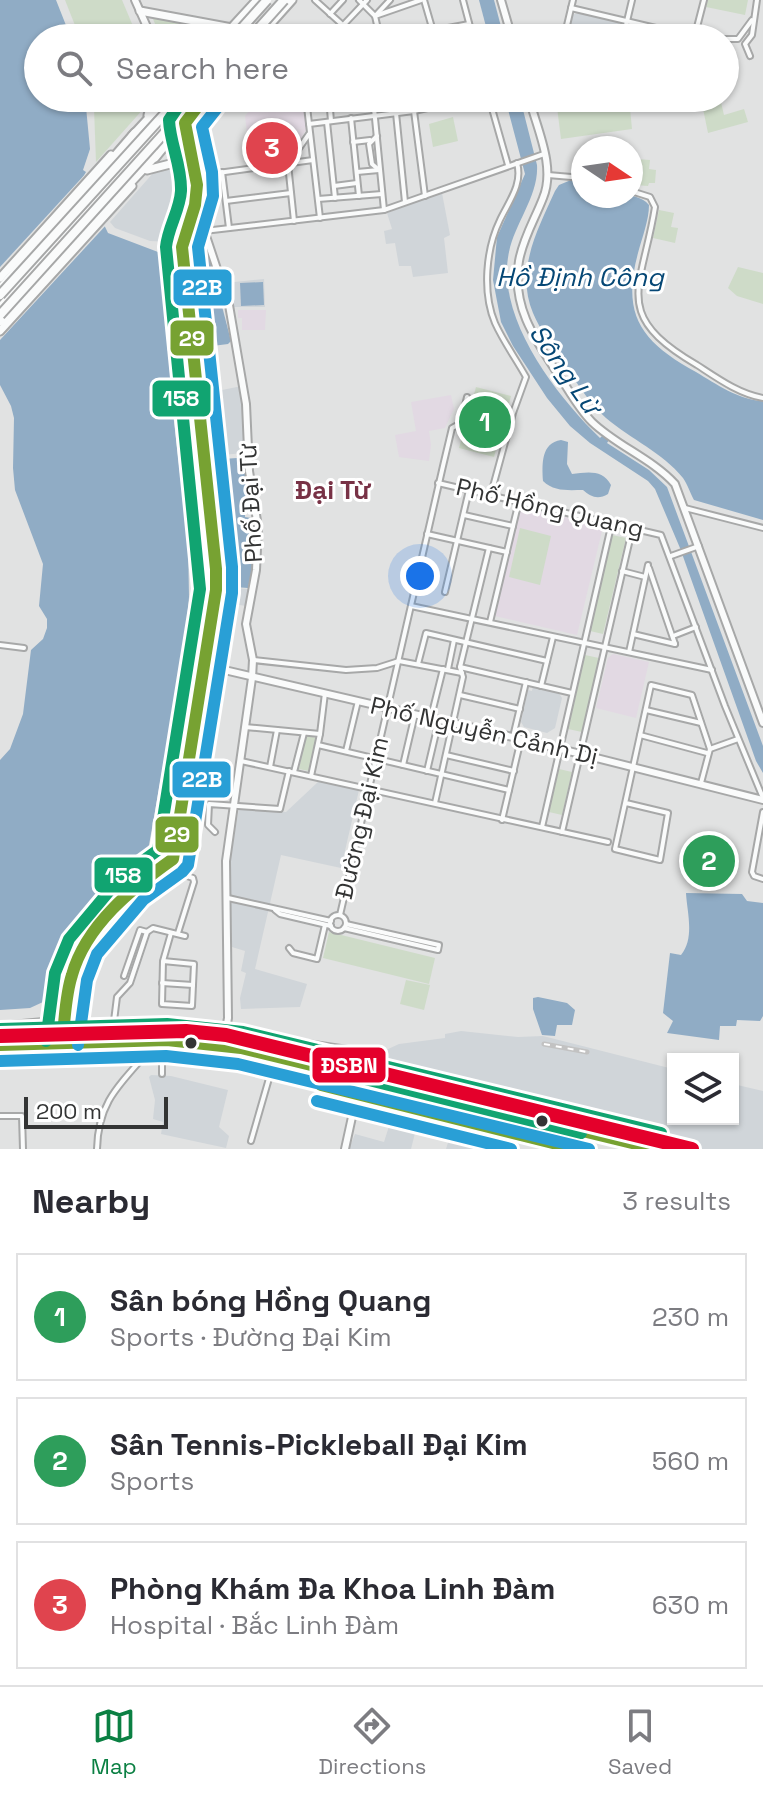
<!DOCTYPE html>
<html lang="en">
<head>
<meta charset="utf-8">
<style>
  body { margin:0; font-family:"Space Grotesk",sans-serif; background:#f2f2f3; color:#2b2b33 }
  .controls { position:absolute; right:24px; bottom:24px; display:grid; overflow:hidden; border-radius:0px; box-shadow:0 2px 6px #0004 }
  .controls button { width:72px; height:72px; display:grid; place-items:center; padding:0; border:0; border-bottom:2px solid #e1e1e2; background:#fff; color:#2b2b33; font:40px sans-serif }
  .compass { position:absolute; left:571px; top:136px; width:72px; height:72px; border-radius:50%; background:#fff; box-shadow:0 2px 6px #0004; rotate:103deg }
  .scale { position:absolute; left:24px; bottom:20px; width:144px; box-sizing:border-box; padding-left:8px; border:4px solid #333434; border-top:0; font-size:22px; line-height:28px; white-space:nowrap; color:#333434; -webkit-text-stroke:6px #fff; paint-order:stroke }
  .you { position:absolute; left:420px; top:576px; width:28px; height:28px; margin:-20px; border:6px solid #fff; border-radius:50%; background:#1a73e8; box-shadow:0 0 0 12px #1a73e833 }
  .badge { display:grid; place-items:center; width:52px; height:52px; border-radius:50%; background:#0b8043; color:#fff; font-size:26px; font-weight:700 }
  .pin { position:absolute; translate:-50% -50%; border:4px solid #fff; box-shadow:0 2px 8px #0006 }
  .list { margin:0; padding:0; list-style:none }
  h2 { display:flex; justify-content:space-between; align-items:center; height:104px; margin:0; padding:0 32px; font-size:34px }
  h2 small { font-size:26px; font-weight:400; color:#7c7c81 }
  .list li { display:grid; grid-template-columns:52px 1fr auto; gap:24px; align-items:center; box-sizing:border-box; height:128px; margin:0 16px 16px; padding:0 16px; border:2px solid #e1e1e2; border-radius:0px }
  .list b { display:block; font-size:30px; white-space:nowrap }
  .list p { margin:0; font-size:26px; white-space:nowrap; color:#7c7c81 }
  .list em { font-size:26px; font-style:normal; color:#7c7c81 }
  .icon { flex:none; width:44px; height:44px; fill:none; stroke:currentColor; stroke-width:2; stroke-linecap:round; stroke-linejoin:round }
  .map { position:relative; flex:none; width:763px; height:1149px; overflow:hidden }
  .search { position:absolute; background:#fff; box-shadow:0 2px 6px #0004; left:24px; right:24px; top:24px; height:88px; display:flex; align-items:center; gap:20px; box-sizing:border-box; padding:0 28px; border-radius:44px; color:#7c7c81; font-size:30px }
  .sheet { height:536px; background:#fff }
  nav { display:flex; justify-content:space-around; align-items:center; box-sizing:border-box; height:112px; border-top:2px solid #e1e1e2; background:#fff; font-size:22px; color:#7c7c81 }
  nav a { display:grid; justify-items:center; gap:4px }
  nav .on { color:#0b8043 }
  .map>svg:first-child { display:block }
</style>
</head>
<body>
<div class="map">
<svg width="763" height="1149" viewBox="0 0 763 1149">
  <rect width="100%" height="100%" fill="#e1e2e2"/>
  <!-- built -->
  <g fill="#d0d5d9">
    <path d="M578,13l41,10 3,6 -2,9h-53l5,-23z"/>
    <path d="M171,169l13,9 -14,64 -20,-1 -35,-13 -5,-6 44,-50z"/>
    <path d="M442,193l8,42 -6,3 4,35 -35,4 -2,-11h-12l-4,-23 -9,1 -2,-13 8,-2 -5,-16z"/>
    <path d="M264,279l1,28h-32l-8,-24z"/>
    <path d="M242,386l4,67 -39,3 -5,-62z"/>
    <path d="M221,587l28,2 -3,17 -26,-4z"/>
    <path d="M533,686l25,6 4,6 -7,30 -8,5 -23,-6 -3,-5 7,-32 4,1z"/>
    <path d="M319,781l40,9 -18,78 -60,-13 -26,114 52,15 -7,23 -59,2 -1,-11 6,-25 -5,-2 4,-20 -13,-4 -3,-82 10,-57 47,4z"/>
    <path d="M461,1031l57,6 25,-1 130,33v50h60v-35l30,7v58h-90l-442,-109v-8l53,11 91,12 24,-11 46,-6v-4z"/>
    <path d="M151,1075l20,1 57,14 -9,37 10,9 -3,12 -65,-14 2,-12 -10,-3 2,-19 -6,-23z"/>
    <path d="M397,1113l22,4 -8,32h-62l6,-15 29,8 7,-22 5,1z"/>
    <path d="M453,1127l47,10 -3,12h-51z"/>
  </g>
  <!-- education -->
  <g fill="#e2d9e3">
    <path d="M260,98h44l3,30 -60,5 -2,-17z"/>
    <path d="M379,98h66l1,4 -66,9z"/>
    <path d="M238,310h28l-1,20h-23v-12h-4z"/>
    <path d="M451,395l3,14 -9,19 -16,3 2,14 -2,16 -30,-4 -4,-22 21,-4 -5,-29z"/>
    <path d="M521,507l76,17 5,7 -25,104 -82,-19z"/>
    <path d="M613,654l36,8 -13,56 -40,-10 12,-50z"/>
  </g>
  <!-- medical -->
  <path fill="#e2d9e2" d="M307,128l-20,35 -37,3 -3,-33z"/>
  <!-- green -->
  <g fill="#cedbc8">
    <path d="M65,0h57l16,38h-58z"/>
    <path d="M708,0h40l-3,15 -39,-8z"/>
    <path d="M156,17l64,12 -9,9h-50l-8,-19z"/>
    <path d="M97,98h51l-3,9 -49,55 -2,-54z"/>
    <path d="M568,98h61l3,31 -71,10 -5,-40z"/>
    <path d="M720,98l4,17 20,-6 4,13 -40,11 -7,-34z"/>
    <path d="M453,117l5,24 -25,6 -4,-23z"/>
    <path d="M637,159l13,1 -1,9 7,1 -1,13h-6l-1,3 -13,-1z"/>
    <path d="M659,210l15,3 -3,14 7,1 -3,15 -22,-5z"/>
    <path d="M738,267l25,6v31l-26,-8 -9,-8z"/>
    <path d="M476,387l35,9 -17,61 -35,-9z"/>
    <path d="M520,528l31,8 -11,49 -31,-8z"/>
    <path d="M612,535l14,3 -23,96 -13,-3z"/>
    <path d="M585,655l14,3 -17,74 -14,-3z"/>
    <path d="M306,735l10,3 -7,33 -10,-2z"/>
    <path d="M559,769l13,3 -10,43 -13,-3z"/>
    <path d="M683,847l52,2v27l-52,-3z"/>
    <path d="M329,932l106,26 -6,26 -106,-26z"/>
    <path d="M406,980l24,5 -6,25 -24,-6z"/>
  </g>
  <!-- water -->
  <g fill="#90acc5">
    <path d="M0,0h56l15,38h-33v60h51l-3,9 4,42 -7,21 3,2 -4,7 26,54 50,19 3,4 12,157 15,130 1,54 -4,45 -36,203 -5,13 -35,27 -46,59 -10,44 -10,14 -13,6 -30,2v-250l10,-11 13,-35 8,-64 12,-11 4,-11v-9l-8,-13 4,-42 -28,-74 -2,-22 1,-50 -3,-12 -11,-21z"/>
    <path d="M479,0h15l10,38h-15z"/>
    <path d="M505,98h15l17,67c2,30 -22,58 -28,87 -14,65 47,143 91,186l2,-2 7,4 -2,3 42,27 18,17 96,259v27l-7,-12 -76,-213 -25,-59 -7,-8 -58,-38 -20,-17 -23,-28 -34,-52 -12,-24 -8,-42 4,-43 28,-63z"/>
    <path d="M571,180l12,3v13c20,0 53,-7 66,9 0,15 -7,33 -11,48 -17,63 4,89 58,119 20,12 43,28 67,29v119l-69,-20c-4,-7 -6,-15 -11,-22 -21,-26 -51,-38 -77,-60 -18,-16 -31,-38 -44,-58 -10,-15 -22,-30 -29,-47 -18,-43 5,-84 22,-122l4,-6z"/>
    <path d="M192,245l14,3 3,8 22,85 -3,3 -31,4 -9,-99z"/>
    <path d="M263,282l1,23 -23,1 -1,-23z"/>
    <path d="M561,440l7,2 -1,22 5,10c15,-2 31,-5 39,11l-3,9c-10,6 -17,3 -25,-4 -14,0 -29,2 -40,-9 -1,-17 -2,-38 18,-41z"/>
    <path d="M237,458v7h8l3,37 -3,1v14l6,1c5,24 3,46 -3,70l-27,-2v-22l-12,-104z"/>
    <path d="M686,893l56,1 5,7 16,2v113l-3,5 -23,-1 -1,6h-16l-1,14 -52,-7 6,-12 -10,-8 7,-60 11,2c14,-17 6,-43 5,-62z"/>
    <path d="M538,997l29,6 8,7 -3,15h-15l-2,11 -13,-1 -9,-26v-11z"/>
  </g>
  <!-- pier -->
  <g fill="#e1e2e2">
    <path d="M89,170l1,4 -90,110v-17z"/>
    <path d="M103,213l5,10 -108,117v-15z"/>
  </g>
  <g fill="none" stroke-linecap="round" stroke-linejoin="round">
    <defs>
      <g id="street">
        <path d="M315,0l42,38"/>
        <path d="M359,0l16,16 15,-16"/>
        <path d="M424,0l11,38"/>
        <path d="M463,0l10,38"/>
        <path d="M571,8l123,29 16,1"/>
        <path d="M330,14l13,-14"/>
        <path d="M696,31l8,-31"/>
        <path d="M331,38l36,-38"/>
        <path d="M380,38l-5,-22 46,-16"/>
        <path d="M396,38l73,-14"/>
        <path d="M564,38l9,-38"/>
        <path d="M623,38l9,-38"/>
        <path d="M725,39h13l14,-19"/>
        <path d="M750,56l-5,-12 7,-9 5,-35"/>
        <path d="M306,98l14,120"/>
        <path d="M329,98l2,23"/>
        <path d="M373,98l11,112"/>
        <path d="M489,98l19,67"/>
        <path d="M414,111l11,85"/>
        <path d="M396,113l9,89"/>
        <path d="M351,118l8,78"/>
        <path d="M327,122l8,76"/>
        <path d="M309,124l105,-13 58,-13"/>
        <path d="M377,136l-8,8 3,20 7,6"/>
        <path d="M353,142l17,-2"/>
        <path d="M222,172l7,56"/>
        <path d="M357,172l22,-2"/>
        <path d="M548,175l35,3"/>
        <path d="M196,176l117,-16"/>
        <path d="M334,186l23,-3"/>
        <path d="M631,191l19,6 5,10c-13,82 -45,107 42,158 20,13 42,29 66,33"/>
        <path d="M318,199l64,-5"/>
        <path d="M226,201l65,-8"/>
        <path d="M294,221l-6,-57 21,-30"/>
        <path d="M204,231l180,-21 160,-56"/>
        <path d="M0,305l173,-191"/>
        <path d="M438,483l223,52 64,171 38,92"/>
        <path d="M491,494l22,-81 13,-36c-10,-18 -23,-36 -31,-54 -13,-31 -9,-74 5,-103 9,-19 23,-36 17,-57"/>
        <path d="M685,508l78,20"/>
        <path d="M464,515l49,11"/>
        <path d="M427,534l80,18"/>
        <path d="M671,556l28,-10"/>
        <path d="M649,568l26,76"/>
        <path d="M622,571l23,6"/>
        <path d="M445,592l24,-102"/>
        <path d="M411,606l301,64"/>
        <path d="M490,622l29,-121"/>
        <path d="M633,634l42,10"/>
        <path d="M673,636l23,-9"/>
        <path d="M0,645l24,3"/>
        <path d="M629,652l19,-87"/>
        <path d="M253,660l93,10 31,-2 22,-7 63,12"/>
        <path d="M418,664l8,-31 121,28"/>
        <path d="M460,667l112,26"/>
        <path d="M448,669l6,-29"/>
        <path d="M541,686l12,-49"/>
        <path d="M460,695l60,14"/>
        <path d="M646,710l55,13"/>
        <path d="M431,717l12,-48"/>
        <path d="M245,727l75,7"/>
        <path d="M640,735l67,18"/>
        <path d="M513,737l13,-55"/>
        <path d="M318,745l191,45"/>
        <path d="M346,751l12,-50"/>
        <path d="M446,755l68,16"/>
        <path d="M241,761l367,81"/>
        <path d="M403,765l12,-51"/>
        <path d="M270,767l7,-37"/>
        <path d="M427,771l12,-51"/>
        <path d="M294,772l10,-39"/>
        <path d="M311,776l9,-42 5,-41"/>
        <path d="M701,783l9,-34 28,-10"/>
        <path d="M435,803l28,-126 -3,-10 29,-119"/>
        <path d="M626,803l42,10 -8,47 -45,-11 36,-164 41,10 18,54"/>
        <path d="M763,812l-11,60 2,4 9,3"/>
        <path d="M502,820l19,-81"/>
        <path d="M542,827l70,-305"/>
        <path d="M215,832l-7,-7 1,-21 71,5 9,-38"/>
        <path d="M562,832l71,-306"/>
        <path d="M164,868l29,10 1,4 -16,51"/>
        <path d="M228,898l103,23"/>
        <path d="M275,910l5,4 51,12"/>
        <path d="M340,915l103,-449 9,-38 9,-5 6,-26"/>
        <circle cx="338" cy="923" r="8"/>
        <path d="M344,928l94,22 1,-5 -93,-21"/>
        <path d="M289,948l4,5 24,6 8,-34"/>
        <path d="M163,961l31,3 -2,42 -30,-2 1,-43 8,-28"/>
        <path d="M124,976l16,-46 7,2"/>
        <path d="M162,983l31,2"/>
        <path d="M66,1024l22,4 25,1 4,-32 13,-14 17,-51 6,-4 32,8"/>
        <path d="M0,1025l65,-6"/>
        <path d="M227,1031l134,20"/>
        <path d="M162,1074v-17"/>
        <path d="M0,1116h22l1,33"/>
        <path d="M251,1141l19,-66"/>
        <path d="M97,1149c1,-42 17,-59 44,-89"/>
        <path d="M511,1149l4,-16"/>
      </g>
      <g id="secondary">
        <path d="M135,0l17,38"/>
        <path d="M501,0l11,38"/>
        <path d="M529,98c8,31 27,69 14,100 -8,21 -20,40 -24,63 -8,46 17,80 41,116 10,15 19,32 32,45 25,24 59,36 83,62l88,239"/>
        <path d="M195,203l34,102 17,99 3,67 9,56 -2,43 -10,54 7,36 -1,18 -26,183 2,157 -5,27"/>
        <path d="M203,665l318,74 242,61"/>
        <path d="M168,864l-3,-7 44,-272 -34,-346 13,-62 -9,-47 -10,-32"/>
        <path d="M62,1043l9,-67 12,-30 49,-58 41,-29 43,-269 -34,-343c1,-16 8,-27 13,-42 8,-29 -9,-78 -18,-106"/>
        <path d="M345,1149l12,-55"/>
        <path d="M589,1149l4,-16"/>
      </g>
      <g id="primary">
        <path d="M140,11l92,17"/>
        <path d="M222,38l35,-38"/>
        <path d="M258,38l34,-38"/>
        <path d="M148,115l5,-17"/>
        <path d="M132,136l35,-38"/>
        <path d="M155,158l49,-60"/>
        <path d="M147,170l23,-6 12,5 6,10"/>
        <path d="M0,278l111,-123"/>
        <path d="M0,331l132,-145"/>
        <path d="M0,1045l167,-5 74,8 416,101"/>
        <path d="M0,1062l197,-4 105,22 275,69"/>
      </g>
      <g id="highway">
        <path d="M0,289l135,-156"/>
        <path d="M0,321l157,-167"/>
      </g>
    </defs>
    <!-- street casing -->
    <use href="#street" stroke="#a7a8a8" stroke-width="8"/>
    <!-- secondary casing -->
    <use href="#secondary" stroke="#a7a8a8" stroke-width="10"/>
    <!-- primary casing -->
    <use href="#primary" stroke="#a7a8a8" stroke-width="11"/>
    <!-- highway casing -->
    <use href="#highway" stroke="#a7a8a8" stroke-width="12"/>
    <!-- street -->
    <use href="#street" stroke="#fafbfb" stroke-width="4"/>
    <!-- secondary -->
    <use href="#secondary" stroke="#fafbfb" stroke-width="6"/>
    <!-- primary -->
    <use href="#primary" stroke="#fafbfb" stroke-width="7"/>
    <!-- highway -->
    <use href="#highway" stroke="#fafbfb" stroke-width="8"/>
    <defs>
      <path id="rail" d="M544,1044l43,8"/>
    </defs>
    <!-- rail casing -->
    <use href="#rail" stroke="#c2c2c2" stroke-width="5"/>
    <!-- rail -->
    <use href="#rail" stroke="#fff" stroke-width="2" stroke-dasharray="6" stroke-linecap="butt"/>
    <defs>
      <g id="highway-bridge">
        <path d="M233,38l34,-38"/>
        <path d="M250,38l34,-38"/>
        <path d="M0,295l179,-197"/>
        <path d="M0,315l196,-217"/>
      </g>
    </defs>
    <!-- highway-bridge casing -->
    <use href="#highway-bridge" stroke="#a7a8a8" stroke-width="12" stroke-linecap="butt"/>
    <!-- highway-bridge -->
    <use href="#highway-bridge" stroke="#fafbfb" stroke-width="8"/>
    <defs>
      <g id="bus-1">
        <path d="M62,1043c3,-22 3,-47 10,-68 14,-50 60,-87 101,-116l43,-269v-21l-34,-322 13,-42 2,-20 -12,-62 19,-25"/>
        <path d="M0,1045l167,-5 74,8 416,101"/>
        <path d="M321,1085l256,64"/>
      </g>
      <g id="bus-2">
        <path d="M78,1045l9,-65 10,-26 46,-54 39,-28 6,-7 44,-272v-26l-34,-320 15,-51 -1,-24 -10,-45 15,-19"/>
        <path d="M0,1061l166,-5 72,8 351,85"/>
        <path d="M317,1101l194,48"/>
      </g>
      <g id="bus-3">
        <path d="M0,1029l167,-5 76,8 418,101"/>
        <path d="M46,1041l9,-68 14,-34 52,-62 37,-27 42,-261 -34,-342c2,-20 14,-37 15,-56 1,-25 -11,-47 -12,-71l15,-22"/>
        <path d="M325,1069l256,64"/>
      </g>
    </defs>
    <!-- bus-1 casing -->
    <use href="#bus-1" stroke="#fff" stroke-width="18"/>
    <!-- bus-2 casing -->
    <use href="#bus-2" stroke="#fff" stroke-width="18"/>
    <!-- bus-3 casing -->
    <use href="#bus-3" stroke="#fff" stroke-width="18"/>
    <!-- bus-1 -->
    <use href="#bus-1" stroke="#77a232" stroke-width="12"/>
    <!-- bus-2 -->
    <use href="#bus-2" stroke="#299fd6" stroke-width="12"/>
    <!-- bus-3 -->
    <use href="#bus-3" stroke="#11a471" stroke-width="12"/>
    <defs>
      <path id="rail-1" d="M0,1036l186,-5 40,4 466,114"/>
    </defs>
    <!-- rail-1 casing -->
    <use href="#rail-1" stroke="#fff" stroke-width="20"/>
    <!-- rail-1 -->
    <use href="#rail-1" stroke="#e4002b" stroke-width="14"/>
  </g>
  <!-- markers -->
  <g fill="#333434" stroke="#fff" stroke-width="3">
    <circle cx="191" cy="1043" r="7"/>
    <circle cx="542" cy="1121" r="7"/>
  </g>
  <g text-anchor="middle" stroke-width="6" stroke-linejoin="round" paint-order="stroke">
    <!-- street labels -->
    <g font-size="24" fill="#333434" stroke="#fff">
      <text transform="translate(251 503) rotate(-93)" y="8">Phố Đại Từ</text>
      <text transform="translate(550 508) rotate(13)" y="8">Phố Hồng Quang</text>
      <text transform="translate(484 731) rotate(13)" y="8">Phố Nguyễn Cảnh Dị</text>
      <text transform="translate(362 818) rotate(-77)" y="8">Đường Đại Kim</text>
    </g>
    <!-- water labels -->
    <g font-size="26" font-style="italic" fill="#054775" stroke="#fff">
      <text x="580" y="286">Hồ Định Công</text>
      <text transform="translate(565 369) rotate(55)" y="9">Sông Lừ</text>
    </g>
    <!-- neighbourhood labels -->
    <g font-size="26" font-weight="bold" fill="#783246" stroke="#fff">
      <text x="333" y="499">Đại Từ</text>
    </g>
  </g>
  <g stroke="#fff" stroke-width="3">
    <rect x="172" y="268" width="61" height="39" rx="8" fill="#299fd6"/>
    <rect x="169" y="319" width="46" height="38" rx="8" fill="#77a232"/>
    <rect x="151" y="379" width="61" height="39" rx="8" fill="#11a471"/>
    <rect x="171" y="760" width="61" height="39" rx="8" fill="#299fd6"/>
    <rect x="154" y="815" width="46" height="39" rx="8" fill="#77a232"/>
    <rect x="93" y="856" width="61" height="38" rx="8" fill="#11a471"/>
    <rect x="311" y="1046" width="76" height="38" rx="8" fill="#e4002b"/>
  </g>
  <g font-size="22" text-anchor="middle" font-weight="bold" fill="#fff">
    <text x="202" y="295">22B</text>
    <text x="192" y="346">29</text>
    <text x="181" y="406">158</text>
    <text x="202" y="787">22B</text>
    <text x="177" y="842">29</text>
    <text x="123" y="883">158</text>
    <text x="349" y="1073">ĐSBN</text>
  </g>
</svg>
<div class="controls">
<button><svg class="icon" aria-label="layers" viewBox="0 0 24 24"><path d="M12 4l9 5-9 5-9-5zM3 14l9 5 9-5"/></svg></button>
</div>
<svg class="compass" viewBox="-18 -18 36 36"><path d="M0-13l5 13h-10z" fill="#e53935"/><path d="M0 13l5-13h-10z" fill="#7c7c81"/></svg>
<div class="scale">200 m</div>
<div class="you"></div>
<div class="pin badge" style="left:485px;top:422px;background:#2e9e5b">1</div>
<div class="pin badge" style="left:709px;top:861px;background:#2e9e5b">2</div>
<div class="pin badge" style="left:272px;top:148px;background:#e0444e">3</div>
<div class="search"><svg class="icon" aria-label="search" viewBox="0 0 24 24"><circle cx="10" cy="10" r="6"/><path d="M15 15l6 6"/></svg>Search here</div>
</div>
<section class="sheet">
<h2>Nearby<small>3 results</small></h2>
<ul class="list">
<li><span class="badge" style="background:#2e9e5b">1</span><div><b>Sân bóng Hồng Quang</b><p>Sports · Đường Đại Kim</p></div><em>230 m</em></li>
<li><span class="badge" style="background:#2e9e5b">2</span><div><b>Sân Tennis-Pickleball Đại Kim</b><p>Sports</p></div><em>560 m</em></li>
<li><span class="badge" style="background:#e0444e">3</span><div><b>Phòng Khám Đa Khoa Linh Đàm</b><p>Hospital · Bắc Linh Đàm</p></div><em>630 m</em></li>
</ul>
</section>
<nav>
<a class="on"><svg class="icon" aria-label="map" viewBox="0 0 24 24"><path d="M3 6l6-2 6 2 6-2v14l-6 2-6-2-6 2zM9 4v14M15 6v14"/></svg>Map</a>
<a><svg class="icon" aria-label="directions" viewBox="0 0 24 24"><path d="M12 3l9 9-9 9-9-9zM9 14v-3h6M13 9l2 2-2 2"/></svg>Directions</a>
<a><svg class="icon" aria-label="saved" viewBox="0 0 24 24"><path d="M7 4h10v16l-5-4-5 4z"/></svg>Saved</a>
</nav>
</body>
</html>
